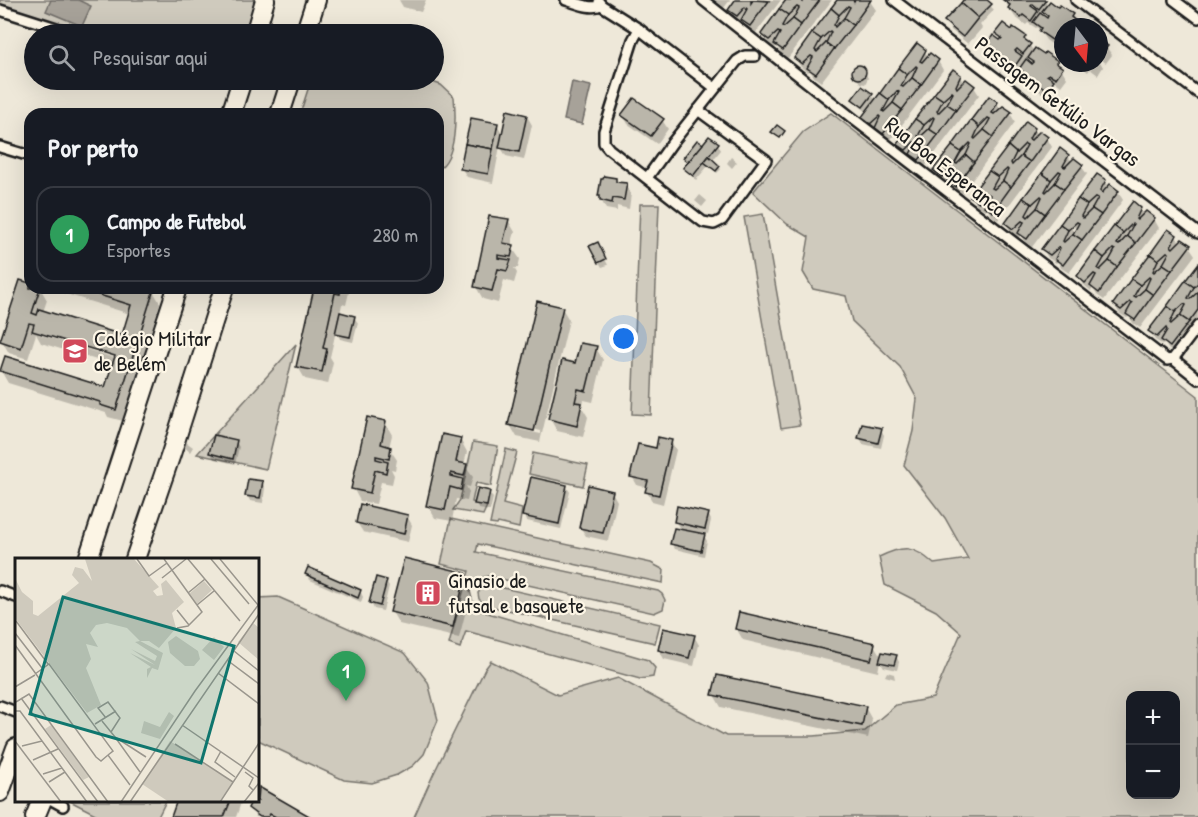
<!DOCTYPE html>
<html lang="pt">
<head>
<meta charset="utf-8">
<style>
  body { margin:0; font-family:"Patrick Hand",sans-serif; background:#20242c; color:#f1f3f6 }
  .controls { position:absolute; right:18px; bottom:18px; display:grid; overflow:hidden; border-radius:12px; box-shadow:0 6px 24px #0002 }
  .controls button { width:54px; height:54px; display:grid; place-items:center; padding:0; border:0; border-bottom:2px solid #363941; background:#171b24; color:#f1f3f6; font:30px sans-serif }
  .compass { position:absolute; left:1054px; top:18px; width:54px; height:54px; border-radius:50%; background:#171b24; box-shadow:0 6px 24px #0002; rotate:164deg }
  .you { position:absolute; left:624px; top:339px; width:21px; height:21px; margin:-15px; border:4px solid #fff; border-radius:50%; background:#1a73e8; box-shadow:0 0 0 9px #1a73e833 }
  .badge { display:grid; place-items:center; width:39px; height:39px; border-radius:50%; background:#1a73e8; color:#fff; font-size:20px; font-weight:700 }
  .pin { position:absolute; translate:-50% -50px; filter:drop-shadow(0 2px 3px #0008) }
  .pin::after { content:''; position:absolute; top:32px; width:21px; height:18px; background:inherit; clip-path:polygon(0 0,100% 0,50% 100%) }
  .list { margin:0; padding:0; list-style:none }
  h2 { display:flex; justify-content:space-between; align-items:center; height:78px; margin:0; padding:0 24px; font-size:26px }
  h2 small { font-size:20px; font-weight:400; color:#9ea1a6 }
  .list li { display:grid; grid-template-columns:39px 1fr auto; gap:18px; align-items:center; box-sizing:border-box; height:96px; margin:0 12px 12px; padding:0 12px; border:2px solid #363941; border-radius:18px }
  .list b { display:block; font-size:22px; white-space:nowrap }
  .list p { margin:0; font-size:20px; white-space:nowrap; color:#9ea1a6 }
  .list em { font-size:20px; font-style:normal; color:#9ea1a6 }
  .icon { flex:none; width:33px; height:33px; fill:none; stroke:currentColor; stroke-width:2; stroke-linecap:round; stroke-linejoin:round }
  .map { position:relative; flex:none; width:1198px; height:817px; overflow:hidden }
  .search { position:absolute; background:#171b24; box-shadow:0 6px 24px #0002; left:24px; top:24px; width:420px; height:66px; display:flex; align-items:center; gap:15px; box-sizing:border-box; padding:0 21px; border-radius:33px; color:#9ea1a6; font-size:22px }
  .panel { position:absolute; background:#171b24; box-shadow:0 6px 24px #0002; left:24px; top:108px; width:420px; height:186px; border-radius:18px }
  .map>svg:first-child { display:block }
</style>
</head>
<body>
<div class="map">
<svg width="1198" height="817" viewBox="0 0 1198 817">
  <rect width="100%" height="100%" fill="#eee8d9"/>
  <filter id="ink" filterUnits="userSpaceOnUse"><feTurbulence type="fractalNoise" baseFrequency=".0167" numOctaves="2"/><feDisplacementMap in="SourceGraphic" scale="12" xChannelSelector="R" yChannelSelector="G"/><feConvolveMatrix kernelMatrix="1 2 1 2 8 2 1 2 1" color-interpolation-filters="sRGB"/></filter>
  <g filter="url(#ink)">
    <!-- green -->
    <g fill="#cfcabd" stroke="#76736c" stroke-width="1.5" fill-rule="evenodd">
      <path d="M0,0h265l-10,34h-175l-80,-25z"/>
      <path d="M311,80h115l15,5 13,12c2,19 3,61 -16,72v-55h-138z"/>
      <path d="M831,113l367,283v421h-784l19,-42 52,-106 6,-8 67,34 60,-17 108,58h88l51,-5 31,-26 37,-7 28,-65 -25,-22 -51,-26 -6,-28c25,-12 34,-12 55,7l34,-5 -23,-41 -41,-53 9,-34 4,-32 -17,-32 -48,-46 -6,-25 -33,-7 -10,-17 6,-35 -22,-13 -34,-32 50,-60zM1130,696h46v98h-46z"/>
      <path d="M640,204h19l-8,211 -19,-1z"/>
      <path d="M763,214l37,211 -19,3 -37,-211z"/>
      <path d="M296,344l-30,125 -69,-15z"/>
      <path d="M473,442l25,4 -7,40 -15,-3 -4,19 15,4 -4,9 -30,-5 7,-10z"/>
      <path d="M506,449l11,3 -14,52 19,5 -3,19 -21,-5 -1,2 -7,-1z"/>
      <path d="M533,453l55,12 -5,21 -54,-12z"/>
      <path d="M451,519l200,44 13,7 -1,13 -185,-39 -2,8 182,39 4,3 3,6 -2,9 -9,4 -166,-37 -8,2 -10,13 3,12 5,7 170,50 7,8 -2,9 -13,2 -174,-48 -6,17 -11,-4 20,-73 -28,-7z"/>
      <path d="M486,584l174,40 -5,19 -170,-38 -6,-6 -1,-6z"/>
      <path d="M278,597l127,56 23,29 10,38 -14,34 -11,12 -16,9 -25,8 -28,-3 -86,-40v-142z"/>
      <path d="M70,801h96l-8,16h-57z"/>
    </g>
    <!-- water -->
    <g fill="#a7a299" stroke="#6f6c67" stroke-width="1.5">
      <path d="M51,0h27l13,6 -9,20 -36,-15z"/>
      <path d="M572,82l19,4 -9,38 -18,-4z"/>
    </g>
    <!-- shadow -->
    <g fill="#0003" fill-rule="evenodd">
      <path d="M399,0h27l-5,12 -18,-5z"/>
      <path d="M713,0h17l-7,9z"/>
      <path d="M737,0h44l-26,34 -7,-6 -4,-6 -2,2 -7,-5 -5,-9z"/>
      <path d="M788,0h44l-44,58 -7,-5 -4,-7 -2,2 -7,-5 -5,-9z"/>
      <path d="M839,0h30l7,10 -55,72 -7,-5 -4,-7 -2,2 -7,-5 -6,-9z"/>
      <path d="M965,0h20l9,10 -14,15 2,3 -14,16 -17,-14 -5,-9z"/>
      <path d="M1004,0h41l3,5 23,10 8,12h-16v22l-4,-3 -2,2 -11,-8 -9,-13 -1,1 -8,-5 -2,2 -11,-8z"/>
      <path d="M997,34l28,4 9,14 23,10 10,16 -6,8 -9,-7 6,11 -6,8 -8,-6 -1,2 -11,-8 -10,-15 -2,3 -7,-6 -2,2 -12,-8 -11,-18h16zM1030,60l6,9 -8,-6z"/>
      <path d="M1099,37l13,18 -6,8 -7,-5z"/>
      <path d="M925,51l3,6 10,4 5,9 -54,72 -7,-5 -4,-7 -2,3 -8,-6 -5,-9 4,-6 -10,-8 -3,-5 9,-11 9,7 4,6z"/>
      <path d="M1099,60l4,7 -5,8 -8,-6 -2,3 -11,-9h22z"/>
      <path d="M862,67l6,11 -3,6 -5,-1 -6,-9 3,-6z"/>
      <path d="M960,77l4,6 10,4 5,8 -55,73 -7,-5 -4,-7 -2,2 -7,-5 -5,-9z"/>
      <path d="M997,103l4,7 9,3 5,9 -54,73 -7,-6 -4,-6 -2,2 -8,-6 -5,-8z"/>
      <path d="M623,115l39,5 6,9 -11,15 -29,-20z"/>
      <path d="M527,116l5,9 -8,35 -18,-4 -6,-10 -7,37 -26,-6 -5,-8 35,-45 6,11z"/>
      <path d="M1034,129l4,6 2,-2 7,5 5,9 -54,73 -7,-5 -4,-7 -2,2 -8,-5 -5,-9z"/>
      <path d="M718,144l3,6 -9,11 9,8 -4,4 -8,-8 -13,15 -11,-12 3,-4 -3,-6 18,-12z"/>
      <path d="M1068,156l4,6 9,4 6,8 -55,73 -7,-5 -4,-7 -2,2 -8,-5 -5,-9z"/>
      <path d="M731,157l6,5 -5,6 -5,-5z"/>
      <path d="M1097,176l8,6 4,7 2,-3 7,6 5,8 -54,73 -8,-5 -3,-7 -2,2 -8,-5 -5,-9zM1069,219l8,12 -2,3 -8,-14z"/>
      <path d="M615,179l3,4 8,2 5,9 -2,15 -12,-3v5l-11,-2 -5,-9 -1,-5z"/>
      <path d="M700,195l7,6 -5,6 -7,-6z"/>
      <path d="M1140,209l4,6 10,4 5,9 -55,72 -7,-5 -4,-7 -2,3 -7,-6 -5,-9z"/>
      <path d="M508,220l7,12 -4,14 9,13 -2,9h-4l3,5 -3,10 -10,-3 -6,23 -15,-4 -7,-12z"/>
      <path d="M438,236l4,7 -3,10h-1z"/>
      <path d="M1176,236l4,7 9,3 6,9 -55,73 -7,-5 -4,-7 -2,2 -8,-5 -5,-9z"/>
      <path d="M600,249l8,16 -6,2 -3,-5z"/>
      <path d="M1198,266v59l-22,30 -8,-6 -3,-6 -2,2 -8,-5 -5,-9z"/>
      <path d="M30,285v3h10l7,12 -4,12 79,25 8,-23 -83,-26h97l9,3 7,12 -37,118 -15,-4 -2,-4 -98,-30 -7,-12 105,18 7,-24 -72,-22 -5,-9 -8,25 -19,-6 -7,-12zM38,331l84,26 -1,3 -83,-26z"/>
      <path d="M316,288h34l-4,17 -4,-1 -2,10 14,3 4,6 -5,19 -13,-3 -4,-8 -6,26 3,5 -5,22 -23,-5 -7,-12z"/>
      <path d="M562,308l7,12 -29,122 -23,-5 -7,-12zM517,425l24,6v3l-24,-5z"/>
      <path d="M596,348l7,12 -10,42 -9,-2 -2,7 6,10 -5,20 -26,-6 -7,-12 27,-54z"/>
      <path d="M385,422l7,13 -3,13 8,12 -2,10 -4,-1 3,6 -2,9 -11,-2 -5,22 -16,-3 -7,-13z"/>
      <path d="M881,430l3,5 -3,13 -18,-4 -3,-6z"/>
      <path d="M460,439l7,13 -3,13 9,12 -3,10 -4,-1 3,6 -2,9 -11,-2 -4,22 -17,-3 -7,-12z"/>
      <path d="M671,441l5,9 -13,54 -11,-3 -5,-9 1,-4 -11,-3 -5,-9 25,-26z"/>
      <path d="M186,442l7,5 -3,5 -7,-6z"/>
      <path d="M236,442l3,5 -4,17 -21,-5 -3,-6z"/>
      <path d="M262,482l3,6 -2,15 -13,-2 -3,-6z"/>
      <path d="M566,486l4,6 -9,37 -34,-8 -3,-5z"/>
      <path d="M612,492l5,9 -9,40 -22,-5 -6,-9z"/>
      <path d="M489,493l4,5 -3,13 -11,-2 -3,-5z"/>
      <path d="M708,514l3,6 -3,14 -6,-2 5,9 -3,15 -29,-7 -3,-5 9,-13 -5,-9z"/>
      <path d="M407,516l5,9 -4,17 -45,-10 -6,-9z"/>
      <path d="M307,574l53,17 3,6 -2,5 -51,-22z"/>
      <path d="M465,575l7,12 -13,51 -60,-14 -7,-12z"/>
      <path d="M386,581l3,5 -6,25 -9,-2 -3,-6z"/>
      <path d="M736,628l138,17 8,13 14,-2 3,6 -2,8 -13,-3 -4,-6 -2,11 -135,-32z"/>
      <path d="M694,636l5,9 -5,21 -30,-7 -5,-9z"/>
      <path d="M887,672l7,2 1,5 -10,-3z"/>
      <path d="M714,695l151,12 7,13 -4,18 -147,-31z"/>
      <path d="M260,789l48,28h-52l-6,-10 8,-7z"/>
      <path d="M179,800h63l-6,17h-63z"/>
    </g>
    <!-- building -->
    <g fill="#bab6aa" stroke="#1c1c1c" stroke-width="1.5">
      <path d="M735,0h16v3l2,-3 16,1 -19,25 -9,-6 6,-11 -2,-2 -8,9 -9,-6z"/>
      <path d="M786,0h16l1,2 1,-2h16l-19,25 -8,-6 6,-11 -2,-1 -9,8 -9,-6z"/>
      <path d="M837,0h16l1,2 1,-2h16l-18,25 -9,-7 6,-11 -2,-1 -9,9 -8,-7z"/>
      <path d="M963,0h24l5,4 -14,14 -17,-15z"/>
      <path d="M1003,0h43l-7,9 -6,-5 -2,2 7,5 -7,10 -8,-6 -2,2 -13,-9 2,-3z"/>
      <path d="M1050,1l8,6 2,-2 13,9 -2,3 6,5 -3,5h-11l-2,16 -7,-5 -2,2 -13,-9 2,-3 -8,-6 7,-9 7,5 1,-2 -6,-5z"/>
      <path d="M961,3l17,15 -15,19 -19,-16z"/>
      <path d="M831,8l8,7 -5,10 1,2 9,-9 9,7 -19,24 -8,-6 5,-11 -1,-1 -9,8 -9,-6z"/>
      <path d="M779,9l9,6 -6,11 2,1 9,-8 8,6 -18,25 -9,-6 6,-11 -2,-1 -9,8 -8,-6z"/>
      <path d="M1003,23l9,7 1,-3 13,9 -2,3 7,5 -8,10 -6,-5 -2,2 7,5 -7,10 -8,-6 -2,2 -12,-9 2,-3 -8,-6 6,-9 7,5 2,-2 -7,-5z"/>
      <path d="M812,33l9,6 -6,11 2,2 9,-9 8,6 -18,25 -9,-6 6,-11 -2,-1 -9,8 -8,-6z"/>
      <path d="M1099,35l4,3 -2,3 7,5 -7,9 -2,-1z"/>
      <path d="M917,43l9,7 -6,11 2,1 8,-9 9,7 -18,25 -9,-7 5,-11 -1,-1 -9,9 -9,-7z"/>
      <path d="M1035,48l9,6 1,-2 13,9 -2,2 7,5 -7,10 -7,-4 -2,1 7,5 -7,10 -8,-6 -2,3 -12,-10 2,-2 -8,-6 7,-10 6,5 2,-2 -6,-4z"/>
      <circle cx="859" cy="72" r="7"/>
      <path d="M898,68l9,7 -6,11 2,1 9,-9 9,7 -19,25 -9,-7 6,-11 -2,-1 -8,9 -9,-7z"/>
      <path d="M953,69l8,6 -5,11 1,2 9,-9 9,7 -19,24 -9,-6 6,-11 -1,-1 -9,8 -9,-6z"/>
      <path d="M862,86l11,8 -10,13 -11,-8z"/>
      <path d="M880,93l9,7 -6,11 1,1 9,-9 9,7 -19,24 -8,-6 5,-11 -1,-1 -9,8 -9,-6z"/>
      <path d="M934,94l9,6 -6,11 1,2 9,-9 9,6 -18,25 -9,-6 5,-11 -1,-1 -9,8 -9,-6z"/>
      <path d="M989,96l9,6 -6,11 2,1 9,-8 9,6 -19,25 -9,-7 6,-11 -2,-1 -9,9 -8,-7z"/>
      <path d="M634,98l30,21 -13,17 -30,-21z"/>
      <path d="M507,110l20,5 -8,37 -20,-4z"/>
      <path d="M471,118l27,5 -5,26 -28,-5z"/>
      <path d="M915,119l9,6 -6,11 2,1 9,-8 9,6 -19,25 -9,-6 6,-11 -2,-1 -8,8 -9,-6z"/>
      <path d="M971,120l8,7 -5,11 1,1 9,-9 9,7 -19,25 -8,-7 5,-11 -1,-1 -9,9 -9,-6z"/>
      <path d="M1026,121l9,7 -6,11 2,1 9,-9 8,6 -18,25 -9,-6 6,-11 -2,-1 -9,9 -8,-7z"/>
      <path d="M777,125l8,6 -5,7 -9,-6z"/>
      <path d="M709,136l10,7 -26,33 -10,-8z"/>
      <path d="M697,140l6,4 -15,18 -5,-4z"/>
      <path d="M465,144l28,5 -5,25 -28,-5z"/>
      <path d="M952,146l9,6 -6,11 2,1 9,-9 8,7 -18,25 -9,-7 6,-11 -2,-1 -9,9 -9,-7z"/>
      <path d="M1008,146l8,7 -5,10 1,2 9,-9 9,6 -19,25 -8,-6 5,-11 -1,-1 -9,8 -9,-6z"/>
      <path d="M1060,148l9,7 -6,11 2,1 9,-9 9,7 -19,24 -9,-6 6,-11 -2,-1 -8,9 -9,-7z"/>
      <path d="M709,156l11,10 -4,5 -12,-9z"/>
      <path d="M989,171l9,6 -6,11 2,1 9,-8 8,6 -18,25 -9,-6 6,-11 -2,-1 -9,8 -9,-6z"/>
      <path d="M1042,173l9,7 -6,11 1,1 9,-9 9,6 -19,25 -8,-6 5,-11 -1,-1 -9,8 -9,-6z"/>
      <path d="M1097,174l9,6 -6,11 2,2 8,-9 9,7 -18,24 -9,-6 6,-11 -2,-1 -9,8 -9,-6z"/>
      <path d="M604,176l12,2v4l11,1 -3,17 -11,-2 -1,5 -12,-3v-4h-2l3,-17h2z"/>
      <path d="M1023,198l9,6 -6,11 2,2 9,-9 8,6 -18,25 -9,-6 6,-11 -2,-1 -9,8 -8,-6z"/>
      <path d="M1078,199l9,6 -6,11 2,2 9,-9 9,6 -19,25 -9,-6 6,-11 -2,-1 -9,8 -8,-6z"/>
      <path d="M1133,201l8,7 -5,11 1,1 9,-9 9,7 -19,25 -9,-7 6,-11 -1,-1 -9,9 -9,-7z"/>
      <path d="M489,216l20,3 -6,24 11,2 -3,12 -13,-2v3l13,2 -4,11 -9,-2 -6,22 -18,-4z"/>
      <path d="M1060,224l8,6 -5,11 1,1 9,-8 9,6 -19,25 -8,-6 5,-11 -1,-1 -9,8 -9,-6z"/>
      <path d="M1114,226l9,7 -6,11 2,1 8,-9 9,7 -19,24 -8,-6 6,-11 -2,-1 -9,9 -9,-7z"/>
      <path d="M1168,229l9,6 -6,11 2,2 9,-9 9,6 -19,25 -9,-6 6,-11 -2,-1 -9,8 -8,-6z"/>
      <path d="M598,242l8,17 -8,4 -9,-17z"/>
      <path d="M1095,251l9,7 -6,11 2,1 9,-9 8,6 -18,26 -9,-7 6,-11 -2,-1 -9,9 -8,-7z"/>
      <path d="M1150,254l8,6 -5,11 1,1 9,-8 9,6 -19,25 -8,-6 5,-11 -1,-1 -9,8 -9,-6z"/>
      <path d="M1198,264v19l-4,4 -9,-6z"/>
      <path d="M1131,279l9,6 -6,11 2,1 9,-8 8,6 -18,25 -9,-6 6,-11 -2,-1 -9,8 -8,-6z"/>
      <path d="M20,280l10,3v5h10l-8,25 5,2 2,-6 83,26 9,-30 -54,-17 77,1 -38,121 -16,-5v-3l-100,-31 5,-15 100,31 10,-31 -83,-25 2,-7 -5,-1 -8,25 -21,-7z"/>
      <path d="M1185,281l9,6 -6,11 2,1 8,-7v18l-9,12 -9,-6 6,-11 -2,-1 -9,8 -8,-6z"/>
      <path d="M314,288h27l-1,6 -5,-1 -12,55 4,1 -5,23 -26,-5z"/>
      <path d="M537,301l26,6 -29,124 -26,-6z"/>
      <path d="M1167,306l8,6 -5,11 1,1 9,-8 9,6 -19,25 -9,-7 6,-10 -1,-2 -9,9 -9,-6z"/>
      <path d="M340,312l15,4 -5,21 -15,-3z"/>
      <path d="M580,343l17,3 -11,45 -8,-2 -3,13 7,1 -5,23 -29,-7 14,-59 13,3z"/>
      <path d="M367,417l19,4 -5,23 10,3 -2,12 -13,-3v3l12,3 -2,11 -11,-3 -5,23 -19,-4z"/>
      <path d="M862,424l20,4 -4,15 -20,-5z"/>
      <path d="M442,434l19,4 -5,24 11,2 -3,12 -13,-3v3l12,3 -2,11 -11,-3 -5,23 -19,-4z"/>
      <path d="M214,435l23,5 -4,19 -24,-6z"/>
      <path d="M658,437l14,3 -13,55 -14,-3 3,-11 -18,-4 8,-33 18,4z"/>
      <path d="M531,477l36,8 -8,39 -37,-8z"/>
      <path d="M248,479l15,2 -3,17 -15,-2z"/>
      <path d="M588,485l25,6 -10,42 -24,-5z"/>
      <path d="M478,488l12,3 -3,15 -13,-2z"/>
      <path d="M360,504l48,11 -4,19 -48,-11z"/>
      <path d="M677,506l32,7 -4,16 -31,-7z"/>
      <path d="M674,528l31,6 -4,17 -31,-7z"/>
      <path d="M404,558l62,15 -13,54 -63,-15z"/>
      <path d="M308,567l53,23 -3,8 -53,-24z"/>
      <path d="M376,577l11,3 -7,26 -11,-3z"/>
      <path d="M739,612l136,31 -4,17 -136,-31z"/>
      <path d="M663,628l32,7 -6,23 -31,-8z"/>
      <path d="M882,652l15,3 -3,10 -15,-3z"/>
      <path d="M717,675l149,31 -4,20 -150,-31z"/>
      <path d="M259,787l52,30h-35l-6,-3 -2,3h-8l-12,-9 4,-8h6z"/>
      <path d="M177,800h54l-7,17h-53z"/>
    </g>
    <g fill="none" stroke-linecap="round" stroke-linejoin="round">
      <defs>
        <g id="street">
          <path d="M566,0c11,3 25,10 35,5l-2,-3"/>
          <path d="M703,0l153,121 311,239 6,-1 25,-33"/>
          <path d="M894,0l304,233"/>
          <path d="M1076,0l122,93"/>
          <path d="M1174,0l24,18"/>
          <path d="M601,5l38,24 76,59"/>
          <path d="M0,10l75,24"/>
          <path d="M639,29l-6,11 -29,91v12l5,6 94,73 11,2 8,-4 44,-60 -68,-50"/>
          <path d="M0,147l30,9"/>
          <path d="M647,178l25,-35 65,-82 8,-5h10"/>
          <path d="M1173,359l25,20"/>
          <path d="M0,591l16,6"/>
          <path d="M0,706l16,6"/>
          <path d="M52,800l11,6"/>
        </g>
        <g id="highway">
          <path d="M255,34l10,-34"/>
          <path d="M305,34l11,-34"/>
          <path d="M231,114l11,-34"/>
          <path d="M280,114l11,-34"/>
          <path d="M88,559l89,-271"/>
          <path d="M135,559l36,-105 53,-166"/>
          <path d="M0,792l16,-44"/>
          <path d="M35,817l7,-17"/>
        </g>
      </defs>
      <!-- street casing -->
      <use href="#street" stroke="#1c1c1c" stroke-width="14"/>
      <!-- highway casing -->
      <use href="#highway" stroke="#1c1c1c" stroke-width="22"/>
      <!-- street -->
      <use href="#street" stroke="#fcf5e5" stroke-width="9"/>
      <!-- highway -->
      <use href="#highway" stroke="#fcf5e5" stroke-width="18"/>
    </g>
  </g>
  <!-- icons -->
  <defs>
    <symbol id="school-square" viewBox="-11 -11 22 22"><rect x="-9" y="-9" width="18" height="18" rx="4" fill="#d1495b" stroke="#fcf5e5"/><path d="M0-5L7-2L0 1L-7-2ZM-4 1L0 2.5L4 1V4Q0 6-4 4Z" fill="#fff"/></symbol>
    <symbol id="building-square" viewBox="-11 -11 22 22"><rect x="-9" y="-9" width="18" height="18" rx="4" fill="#d1495b" stroke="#fcf5e5"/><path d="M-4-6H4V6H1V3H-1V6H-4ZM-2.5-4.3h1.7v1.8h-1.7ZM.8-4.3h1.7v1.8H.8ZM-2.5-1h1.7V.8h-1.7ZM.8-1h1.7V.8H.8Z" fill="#fff"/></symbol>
  </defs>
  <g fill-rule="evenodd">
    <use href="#school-square" x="60" y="336" width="30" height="30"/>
    <use href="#building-square" x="413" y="578" width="30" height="30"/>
  </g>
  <g text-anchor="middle" stroke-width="4.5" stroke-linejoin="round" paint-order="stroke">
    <!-- street labels -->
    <g font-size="22" fill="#1c1c1c" stroke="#fcf5e5">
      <text transform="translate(1058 101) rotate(37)" y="8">Passagem Getúlio Vargas</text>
      <text transform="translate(946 166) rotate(38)" y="8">Rua Boa Esperanca</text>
    </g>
    <!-- poi labels -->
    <g font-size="22" fill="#1c1c1c" stroke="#fcf5e5" text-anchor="start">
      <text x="94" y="346">Colégio Militar<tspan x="94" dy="25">de Belém</tspan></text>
      <text x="448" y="588">Ginasio de<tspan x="448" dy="25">futsal e basquete</tspan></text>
    </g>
  </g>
  <!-- overview -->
  <g transform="translate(15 558)">
    <rect width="244" height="244" fill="#eee8d9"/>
    <path d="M70,1h49l25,28 -6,4 4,5 6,-1 -2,-11 5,-4 18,22 -12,11 4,15 -17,20 -10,-7h-9l23,12 -5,17 -6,-2 -5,10v-9l4,-2 -21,-14 25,12 -24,-16 24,12 2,-5 -22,-14 5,-1 -13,-13 -20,-5 -11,2 -6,8 8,14 -12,-3 5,15 -5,9 15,37 -14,8 -72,-95v-40l7,14 11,9v13l5,2 41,-33 -7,-8 3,-8 8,2 9,12zM189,23l8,9 -15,14 -8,-10zM238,65l6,5v32l-21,-18zM161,78l22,15 2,8 -6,7h-9l-15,-13 -2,-11zM199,79l10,10 -10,13 -12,-10zM154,154l5,4 -14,23 -19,-6 3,-12 16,6zM36,167l38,52 -6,3 -38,-51zM155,183l63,41 -14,20h-50l-27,-18z" fill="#cfcabd"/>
    <path fill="none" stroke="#9a968d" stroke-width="1.5" d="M122,1l12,17 18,-13M149,1l38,53 -14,14 -11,2M173,1l52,62M196,1l38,45M205,1l38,46M147,20l24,-19M173,35l17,-14M182,47l17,-14M162,52l12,15M1,63l32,43M0,75l27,35M0,87l81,112 5,4 7,-6 22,30M219,93l25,20M212,102l32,24M203,115l41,31M20,116l14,-10 64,87 -5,4M0,129l20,-12M6,140l77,104M1,144l13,-8 79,108M0,153h5l67,91M91,160l-8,-10 10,-6 12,16 -9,14M87,163l13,16M80,166l21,-13M167,167l77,53M0,183l46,61M160,186l58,38M7,188l20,-5M206,193l-6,11 20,15M18,202l25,-11M125,214l-25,-35 31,20M230,214l8,6 -4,8 4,4M28,216l19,-6M34,224l16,-10M106,244l74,-111 64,-87M115,244l129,-188M205,244l39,-59M229,244l15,-19"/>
    <path fill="#0f766e" fill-opacity="0.15" stroke="#0f766e" stroke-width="3" d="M48,39l171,49 -33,117 -171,-49z"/>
    <rect width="244" height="244" fill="none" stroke="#1c1c1c" stroke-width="3"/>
  </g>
</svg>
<div class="controls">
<button>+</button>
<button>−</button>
</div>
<svg class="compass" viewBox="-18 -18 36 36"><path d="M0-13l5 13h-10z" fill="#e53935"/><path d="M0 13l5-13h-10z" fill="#9ea1a6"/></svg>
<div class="you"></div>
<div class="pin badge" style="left:346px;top:701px;background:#2e9e5b">1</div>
<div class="search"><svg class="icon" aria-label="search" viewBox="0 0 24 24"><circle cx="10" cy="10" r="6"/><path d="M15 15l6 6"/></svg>Pesquisar aqui</div>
<section class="panel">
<h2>Por perto<small></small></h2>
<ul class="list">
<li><span class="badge" style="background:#2e9e5b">1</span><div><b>Campo de Futebol</b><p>Esportes</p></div><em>280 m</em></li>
</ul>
</section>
</div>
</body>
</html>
